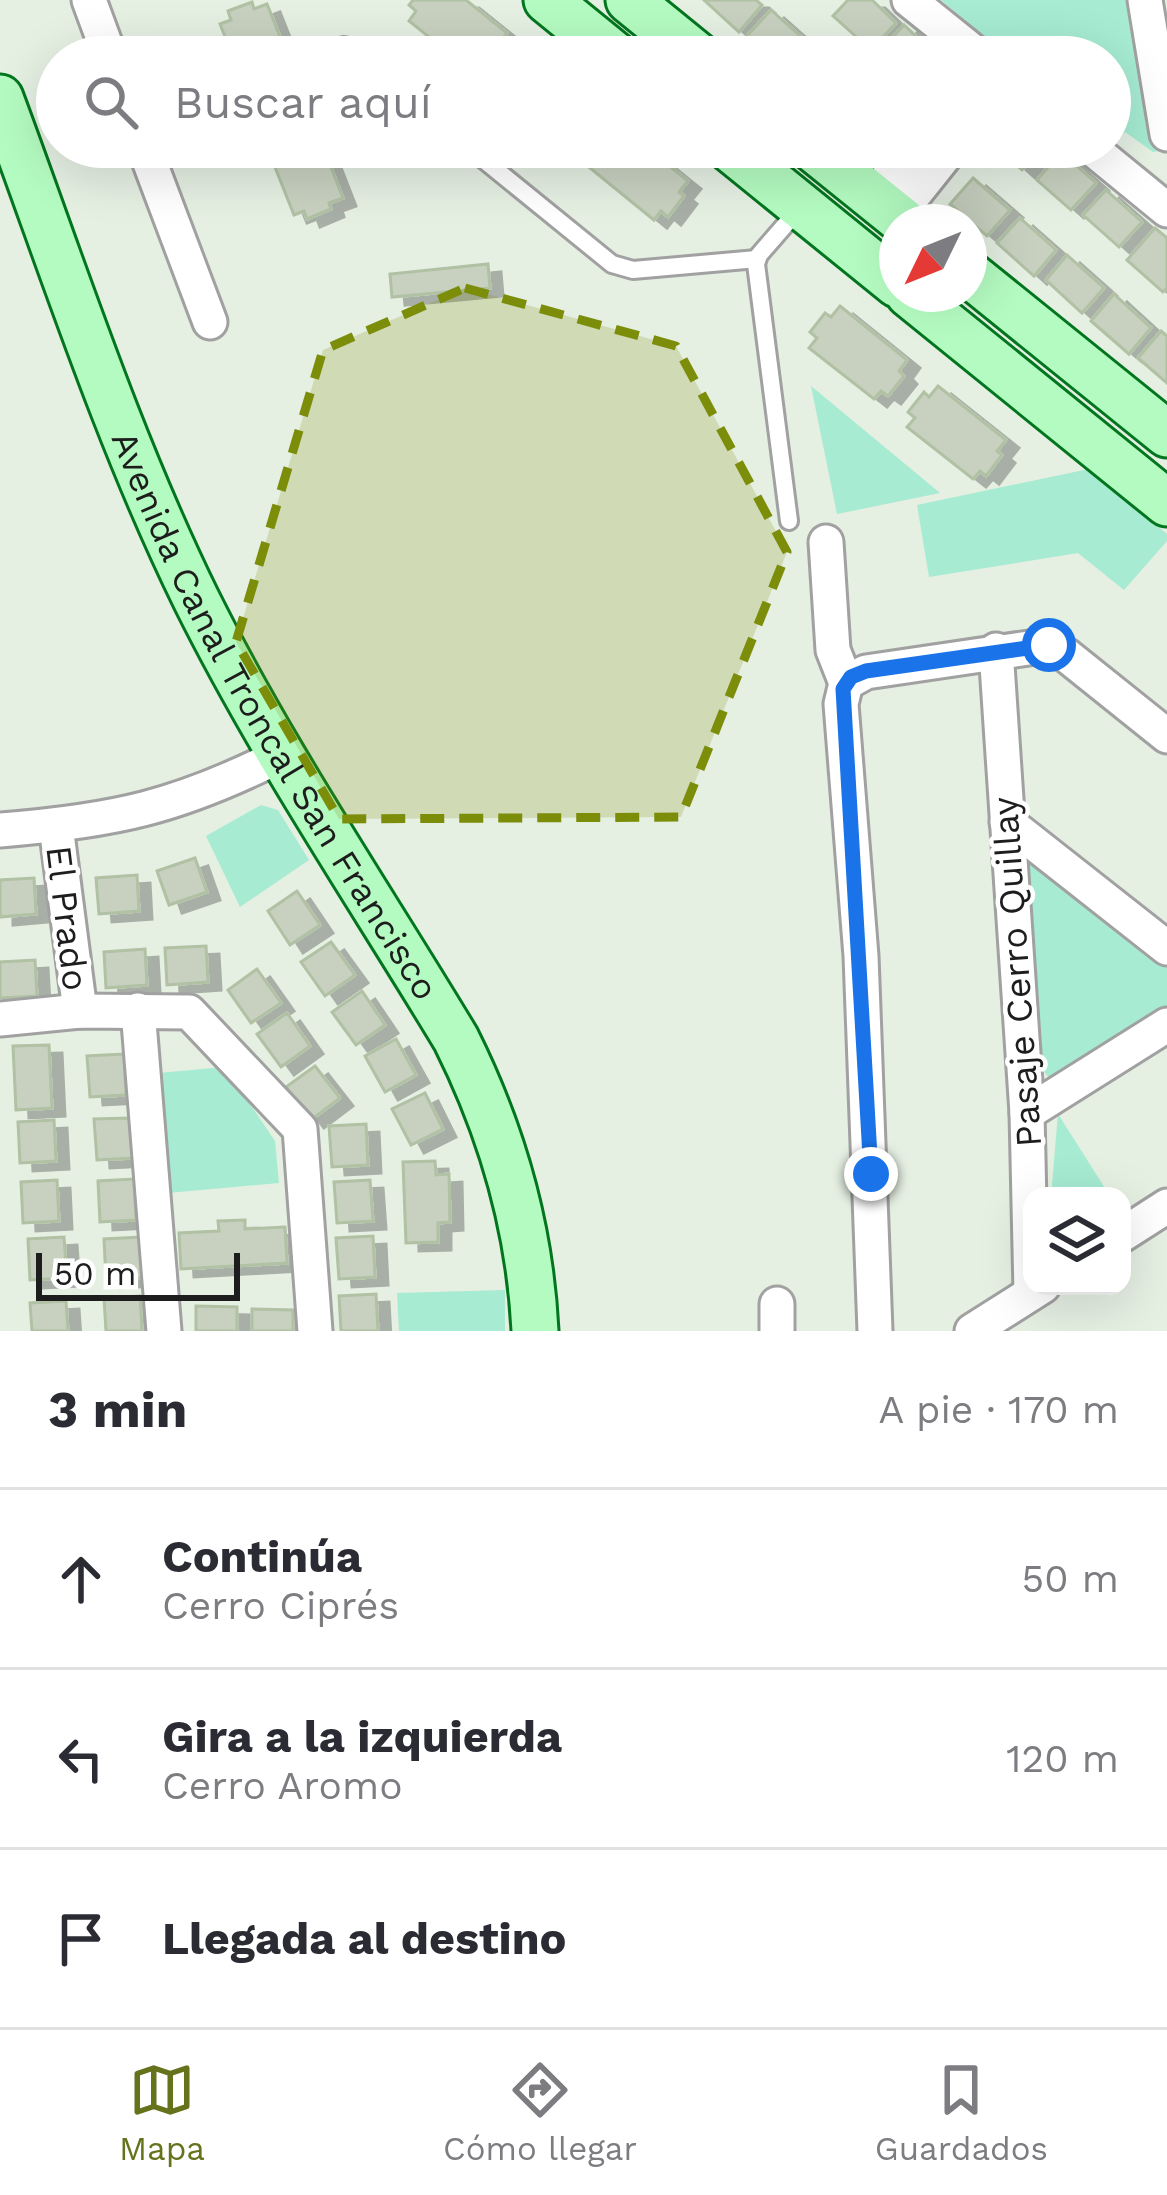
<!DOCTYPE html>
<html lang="es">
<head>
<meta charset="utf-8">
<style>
  body { margin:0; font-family:"Work Sans",sans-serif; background:#f2f2f3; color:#2b2b33 }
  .controls { position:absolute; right:36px; bottom:36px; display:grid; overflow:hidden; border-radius:24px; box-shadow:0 12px 48px #0002 }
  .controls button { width:108px; height:108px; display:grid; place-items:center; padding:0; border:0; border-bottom:3px solid #e1e1e2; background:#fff; color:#2b2b33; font:60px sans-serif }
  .compass { position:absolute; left:879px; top:204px; width:108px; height:108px; border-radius:50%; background:#fff; box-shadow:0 12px 48px #0002; rotate:227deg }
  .scale { position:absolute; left:36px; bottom:30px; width:204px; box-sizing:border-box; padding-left:12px; border:6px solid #1d1d1d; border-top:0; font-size:33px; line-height:42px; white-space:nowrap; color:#1d1d1d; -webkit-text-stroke:9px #fff; paint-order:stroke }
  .stop { position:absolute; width:36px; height:36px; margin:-27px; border:9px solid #1a73e8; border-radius:50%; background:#fff }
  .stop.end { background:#1a73e8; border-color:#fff; box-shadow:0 3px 12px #0008 }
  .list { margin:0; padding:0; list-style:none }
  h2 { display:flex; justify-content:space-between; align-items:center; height:156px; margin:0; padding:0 48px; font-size:51px }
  h2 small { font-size:39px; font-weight:400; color:#7c7c81 }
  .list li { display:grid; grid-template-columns:78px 1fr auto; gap:36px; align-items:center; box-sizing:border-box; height:180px; padding:0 48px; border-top:3px solid #e1e1e2 }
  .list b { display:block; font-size:45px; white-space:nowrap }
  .list p { margin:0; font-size:39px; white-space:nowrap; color:#7c7c81 }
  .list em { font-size:39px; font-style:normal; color:#7c7c81 }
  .icon { flex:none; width:66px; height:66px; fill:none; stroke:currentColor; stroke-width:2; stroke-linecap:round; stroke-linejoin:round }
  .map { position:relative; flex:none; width:1167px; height:1331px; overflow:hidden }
  .search { position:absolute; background:#fff; box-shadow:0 12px 48px #0002; left:36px; right:36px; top:36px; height:132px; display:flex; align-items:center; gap:30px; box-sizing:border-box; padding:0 42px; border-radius:66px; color:#7c7c81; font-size:45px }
  .sheet { height:696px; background:#fff }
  nav { display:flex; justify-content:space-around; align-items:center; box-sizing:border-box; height:168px; border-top:3px solid #e1e1e2; background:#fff; font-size:33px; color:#7c7c81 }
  nav a { display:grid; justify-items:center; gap:6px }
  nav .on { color:#66731c }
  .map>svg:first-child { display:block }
</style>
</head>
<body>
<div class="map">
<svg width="1167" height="1331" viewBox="0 0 1167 1331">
  <defs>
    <filter id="shadow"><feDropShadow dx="13" dy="8" stdDeviation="0" flood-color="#0004"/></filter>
  </defs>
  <rect width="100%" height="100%" fill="#e5efe2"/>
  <!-- grass -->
  <g fill="#a6ebd2">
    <path d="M941,0h193l30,150 -11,2 -28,-20 -12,12 -3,-2v-85h-101z"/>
    <path d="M811,386l129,107 -103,21z"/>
    <path d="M1089,469l78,65v7l-43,49 -46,-37 -149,24 -12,-72z"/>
    <path d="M261,805l17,5 31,50 -69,47 -34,-71z"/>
    <path d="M1038,861l129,100v55l-104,66 -14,-4 -11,-14 -16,-187 7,-11z"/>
    <path d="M225,1067l50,74 4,42 -111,10 -10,-120z"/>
    <path d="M1058,1114l52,82h-59z"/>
    <path d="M505,1290v41h-106l-2,-38z"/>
  </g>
  <!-- building -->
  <g fill="#c8d1c0" stroke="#b0c1a4" stroke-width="3" filter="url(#shadow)">
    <path d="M413,0h53l41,33 -9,11 5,5 -7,8h-42l-45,-36 7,-10 -7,-6z"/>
    <path d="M704,0h52l6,5 -23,27z"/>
    <path d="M848,0h24l24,23 -25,27 -38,-34z"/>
    <path d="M252,2l2,7 13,-5 21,53h-55l-13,-33 11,-4 -3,-9z"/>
    <path d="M771,10l37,33 -12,14h-25l-24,-21z"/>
    <path d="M904,25l34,32h-54l-5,-5z"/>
    <path d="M267,147h56l20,51 -14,5 2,6 -24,10 -3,-8 -10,4z"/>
    <path d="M595,147h51l42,34 -9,11 5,4 -16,21 -7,-6 -7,9 -64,-52 7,-9 -7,-6z"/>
    <path d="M997,147h46l-21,23z"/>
    <path d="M1061,152l35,31 -25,27 -34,-30z"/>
    <path d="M973,178l37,32 -23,26 -37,-32z"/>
    <path d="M1106,190l36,32 -23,25 -36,-32z"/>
    <path d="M1020,218l36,32 -22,26 -37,-33z"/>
    <path d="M1155,228l12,10v50l-4,4 -36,-32z"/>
    <path d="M1067,255l37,33 -22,25 -36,-33z"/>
    <path d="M488,264l2,24 -98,9 -2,-23z"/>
    <path d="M1114,294l37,34 -22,26 -38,-33z"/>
    <path d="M840,306l67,54 -8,11 5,5 -16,20 -7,-5 -7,8 -65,-51 8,-10 -7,-6 15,-19 6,4z"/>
    <path d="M1161,331l6,5v47l-29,-25z"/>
    <path d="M938,386l68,54 -9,11 5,4 -16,21 -6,-5 -7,8 -66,-52 8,-9 -7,-6 16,-20 5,5z"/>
    <path d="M195,858l12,34 -38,13 -12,-34z"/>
    <path d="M137,875l2,36 -40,3 -3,-36z"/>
    <path d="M34,878l2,36 -36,3v-37z"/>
    <path d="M297,891l23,34 -30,20 -22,-34z"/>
    <path d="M331,942l24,33 -30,21 -24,-34z"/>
    <path d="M206,946l2,36 -41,3 -2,-37z"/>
    <path d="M145,949l2,36 -41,3 -2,-36z"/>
    <path d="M35,960l2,36 -37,2v-36z"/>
    <path d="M257,969l24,34 -30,20 -23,-33z"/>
    <path d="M362,991l23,34 -29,20 -24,-33z"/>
    <path d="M287,1013l23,33 -29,21 -24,-33z"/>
    <path d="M396,1039l20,36 -31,17 -20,-36z"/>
    <path d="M49,1045l3,63 -36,2 -3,-64z"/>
    <path d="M124,1054l2,41 -36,2 -3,-41z"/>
    <path d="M315,1066l25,32 -29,22 -25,-33z"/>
    <path d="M425,1093l18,36 -32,16 -19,-36z"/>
    <path d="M130,1118l3,40 -36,2 -3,-41z"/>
    <path d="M54,1120l2,41 -36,2 -2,-41z"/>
    <path d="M366,1124l2,41 -36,2 -3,-41z"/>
    <path d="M435,1161l1,14 13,-1 1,48 -12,1v19l-32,1 -3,-81z"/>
    <path d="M134,1179l2,41 -36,2 -2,-41z"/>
    <path d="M57,1180l2,41 -36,2 -2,-41z"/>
    <path d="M370,1180l3,41 -36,2 -3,-41z"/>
    <path d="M245,1220v9l40,-2 2,36 -106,6 -2,-36 40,-2 -1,-10z"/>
    <path d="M373,1236l2,41 -36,2 -3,-41z"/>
    <path d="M64,1237l3,41 -37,2 -2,-41z"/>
    <path d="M140,1237l2,41 -36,2 -2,-41z"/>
    <path d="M376,1294l2,37h-37l-2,-35z"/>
    <path d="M140,1296l2,35h-36l-2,-33z"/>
    <path d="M66,1301l2,30h-36l-2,-28z"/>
    <path d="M196,1306l41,1v24h-41z"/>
    <path d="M252,1309l41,1v21h-41z"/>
  </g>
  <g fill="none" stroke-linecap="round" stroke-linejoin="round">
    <defs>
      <g id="lane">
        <path d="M344,46l14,11"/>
        <path d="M468,147l144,117 21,6 124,-11"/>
        <path d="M789,521l-33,-257 3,-9 40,-46"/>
      </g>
      <g id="street">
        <path d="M89,0l21,57"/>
        <path d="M909,0l71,57"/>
        <path d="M1145,0l22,134"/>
        <path d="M144,147l66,175"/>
        <path d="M1090,147l77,63"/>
        <path d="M872,196l42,-49"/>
        <path d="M897,216l55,-69"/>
        <path d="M826,542l7,108 13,33"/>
        <path d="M996,650l31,463 4,180"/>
        <path d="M846,683l-5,21 20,252 14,375"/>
        <path d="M846,683l20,-11 183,-27 17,10 101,81"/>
        <path d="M1007,822l160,126"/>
        <path d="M56,826l24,185"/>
        <path d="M0,830c114,-9 178,-23 281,-75"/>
        <path d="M138,1010l26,321"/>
        <path d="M0,1019l80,-8 109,1 111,117 15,202"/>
        <path d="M1027,1113l140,-88"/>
        <path d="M1122,1235l45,-29"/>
        <path d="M777,1331v-27"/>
        <path d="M972,1331l71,-45"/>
      </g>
      <g id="secondary">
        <path d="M547,0l70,57"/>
        <path d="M629,0l70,57"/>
        <path id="s1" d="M0,98c62,167 117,340 196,501 76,153 172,294 260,440 46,92 74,188 79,292"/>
        <path d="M728,147l169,137"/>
        <path d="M811,147l93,75"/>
        <path d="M969,274l198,160"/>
        <path d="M909,294l258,209"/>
      </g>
    </defs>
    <!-- lane casing -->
    <use href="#lane" stroke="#a1a1a1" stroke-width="22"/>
    <!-- street casing -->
    <use href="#street" stroke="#a1a1a1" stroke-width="39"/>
    <!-- secondary casing -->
    <use href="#secondary" stroke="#02761e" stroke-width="51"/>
    <!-- lane -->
    <use href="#lane" stroke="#fff" stroke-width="16"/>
    <!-- street -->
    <use href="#street" stroke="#fff" stroke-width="33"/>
    <!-- secondary -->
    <use href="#secondary" stroke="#b4fbc1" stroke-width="45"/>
  </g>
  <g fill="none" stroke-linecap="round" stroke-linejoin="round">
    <!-- route -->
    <path stroke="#1a73e8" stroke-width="15" d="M871,1174l-28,-485 8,-12 15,-6 183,-26"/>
  </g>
  <!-- marked area -->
  <path fill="#7c8d0a" fill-opacity="0.2" stroke="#7c8d0a" stroke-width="9" stroke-dasharray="24 15" stroke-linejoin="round" d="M465,288l211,58 111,206 -106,265 -342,2 -103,-177 87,-292z"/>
  <g text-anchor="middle" stroke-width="9" stroke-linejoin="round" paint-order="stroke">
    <!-- street labels -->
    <g font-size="36" fill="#1d1d1d" stroke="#fff">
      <text dy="13" stroke="none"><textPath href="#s1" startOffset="678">Avenida Canal Troncal San Francisco</textPath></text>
      <text transform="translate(68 918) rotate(83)" y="13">El Prado</text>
      <text transform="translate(1016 972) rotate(-94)" y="13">Pasaje Cerro Quillay</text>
    </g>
  </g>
</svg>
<div class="controls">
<button><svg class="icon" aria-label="layers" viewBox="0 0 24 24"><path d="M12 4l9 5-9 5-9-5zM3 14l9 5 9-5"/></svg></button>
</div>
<svg class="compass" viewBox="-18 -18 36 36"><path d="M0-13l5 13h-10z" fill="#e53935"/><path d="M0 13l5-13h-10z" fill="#7c7c81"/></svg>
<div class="scale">50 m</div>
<div class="stop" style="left:1049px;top:645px"></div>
<div class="stop end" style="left:871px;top:1174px"></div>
<div class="search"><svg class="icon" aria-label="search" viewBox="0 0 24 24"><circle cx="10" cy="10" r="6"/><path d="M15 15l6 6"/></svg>Buscar aquí</div>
</div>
<section class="sheet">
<h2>3 min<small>A pie · 170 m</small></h2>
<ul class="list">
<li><svg class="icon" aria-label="ahead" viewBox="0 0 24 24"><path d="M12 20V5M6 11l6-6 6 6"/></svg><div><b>Continúa</b><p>Cerro Ciprés</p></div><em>50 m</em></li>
<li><svg class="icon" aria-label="left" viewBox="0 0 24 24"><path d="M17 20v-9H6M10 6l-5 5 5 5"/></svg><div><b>Gira a la izquierda</b><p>Cerro Aromo</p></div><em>120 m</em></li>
<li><svg class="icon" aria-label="arrive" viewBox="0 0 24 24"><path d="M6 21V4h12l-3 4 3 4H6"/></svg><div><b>Llegada al destino</b></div></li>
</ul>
</section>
<nav>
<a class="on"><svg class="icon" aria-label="map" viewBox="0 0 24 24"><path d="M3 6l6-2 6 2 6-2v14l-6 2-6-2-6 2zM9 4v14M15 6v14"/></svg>Mapa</a>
<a><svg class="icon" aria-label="directions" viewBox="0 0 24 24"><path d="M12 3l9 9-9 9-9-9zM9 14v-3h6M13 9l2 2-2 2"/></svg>Cómo llegar</a>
<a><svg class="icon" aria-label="saved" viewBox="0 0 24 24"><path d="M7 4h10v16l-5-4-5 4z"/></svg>Guardados</a>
</nav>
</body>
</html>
